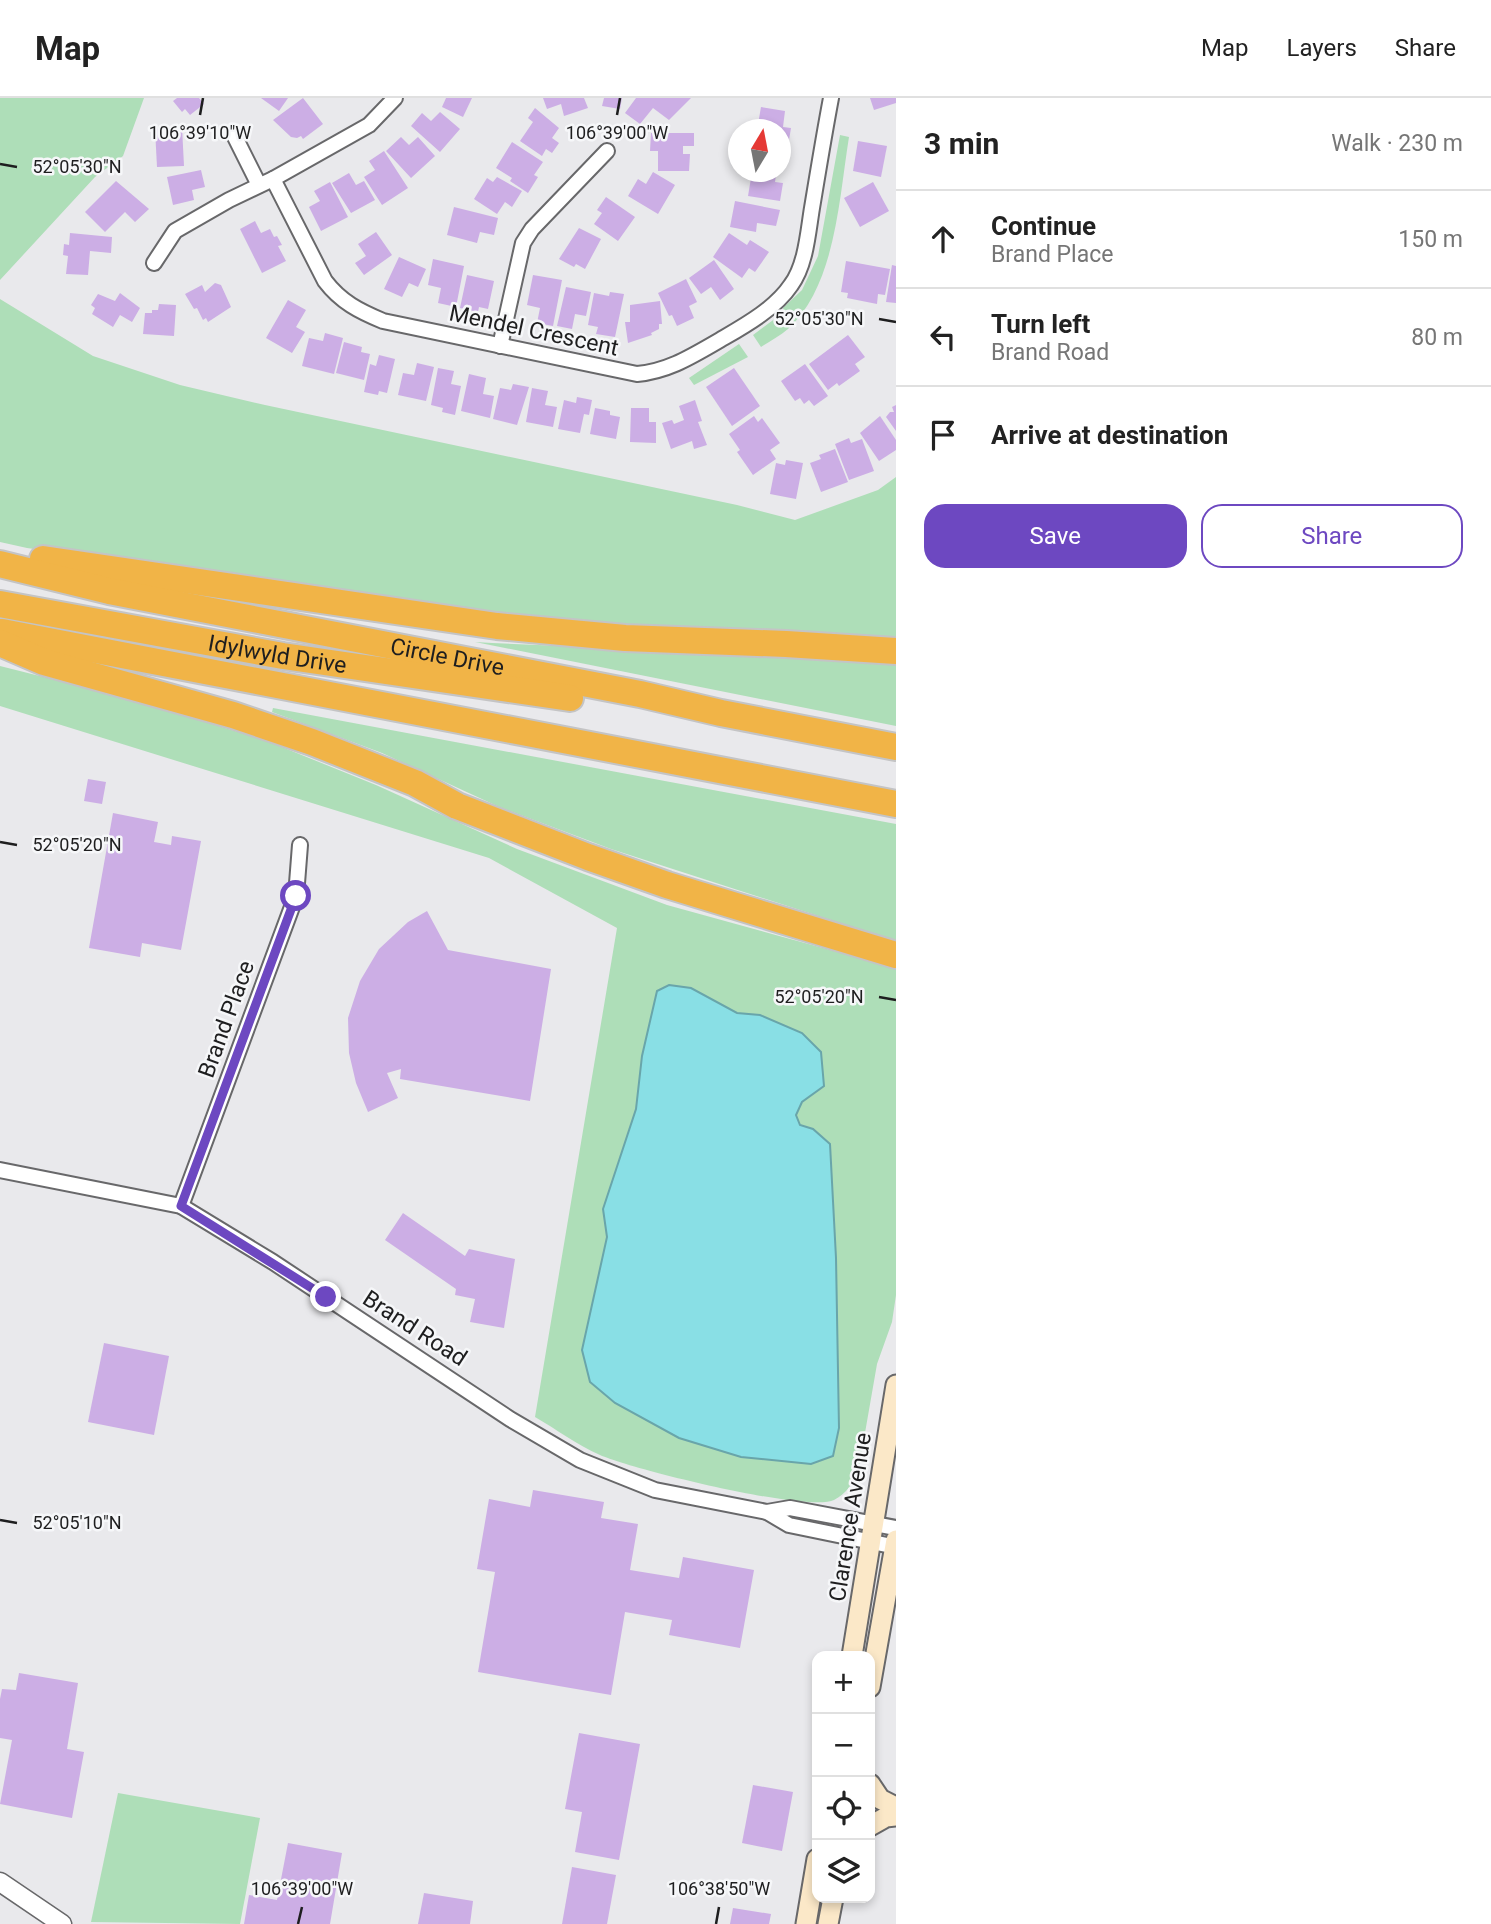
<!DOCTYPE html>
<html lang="en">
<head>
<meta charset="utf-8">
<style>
  body { margin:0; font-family:Roboto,sans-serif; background:#f6f6f6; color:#222 }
  .controls { position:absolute; right:21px; bottom:21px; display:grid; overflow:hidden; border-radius:14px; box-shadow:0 4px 10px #0003 }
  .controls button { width:63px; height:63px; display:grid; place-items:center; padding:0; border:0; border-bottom:2px solid #e0e0e0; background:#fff; color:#222; font:35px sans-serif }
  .compass { position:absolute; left:728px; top:21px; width:63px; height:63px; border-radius:50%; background:#fff; box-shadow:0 4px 10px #0003; rotate:10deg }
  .stop { position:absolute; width:21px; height:21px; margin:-16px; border:5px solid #6d48c1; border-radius:50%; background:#fff }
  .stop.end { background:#6d48c1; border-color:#fff; box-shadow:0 2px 7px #0008 }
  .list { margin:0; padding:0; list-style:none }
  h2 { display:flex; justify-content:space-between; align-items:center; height:91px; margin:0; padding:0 28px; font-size:30px }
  h2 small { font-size:23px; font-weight:400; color:#767676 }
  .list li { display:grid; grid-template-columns:46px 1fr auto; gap:21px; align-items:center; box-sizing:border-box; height:98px; padding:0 28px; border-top:2px solid #e0e0e0 }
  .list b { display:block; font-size:26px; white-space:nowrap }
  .list p { margin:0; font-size:23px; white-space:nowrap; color:#767676 }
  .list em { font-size:23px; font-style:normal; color:#767676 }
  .actions { display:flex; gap:14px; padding:21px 28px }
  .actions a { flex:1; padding:16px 0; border:2px solid #6d48c1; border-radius:21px; text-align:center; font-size:24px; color:#6d48c1 }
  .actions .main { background:#6d48c1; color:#fff }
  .icon { flex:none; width:38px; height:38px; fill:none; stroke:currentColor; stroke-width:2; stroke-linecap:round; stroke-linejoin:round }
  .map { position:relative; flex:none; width:896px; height:1826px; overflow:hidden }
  header { display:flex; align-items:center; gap:42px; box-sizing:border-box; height:98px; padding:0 35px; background:#fff; border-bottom:2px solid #e0e0e0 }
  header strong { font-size:33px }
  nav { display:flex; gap:38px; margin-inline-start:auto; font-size:24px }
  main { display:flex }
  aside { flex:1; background:#fff }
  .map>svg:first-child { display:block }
</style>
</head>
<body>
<header>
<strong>Map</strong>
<nav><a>Map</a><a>Layers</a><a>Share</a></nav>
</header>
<main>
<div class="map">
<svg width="896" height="1826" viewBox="0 0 896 1826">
  <rect width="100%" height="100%" fill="#e9e9ec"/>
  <!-- green -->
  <g fill="#aedeb8" fill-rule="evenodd">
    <path d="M0,0h144l-21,58 -28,21 -95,103z"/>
    <path d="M840,37l9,2c-10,61 -13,148 -61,192 -8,7 -18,12 -27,18l-8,-12 31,-23 -1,-4 19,-18 16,-34z"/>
    <path d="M0,201l93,57 87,29 85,20 472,100 58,15 83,-30 18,-13v165l-359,-23 -510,-71 -27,-6z"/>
    <path d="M739,246l9,13 -54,28 -5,-7z"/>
    <path d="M475,544c140,8 281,8 421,17v67z"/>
    <path d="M0,568l127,32 140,43 109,44 141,64 150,56 229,63v327l-4,27 -15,42 -19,109c-6,11 -12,21 -24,27 -26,13 -203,-31 -234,-45 -23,-10 -44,-26 -65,-38l82,-489 -128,-70 -489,-152zM691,890l46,25 23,2 42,18 19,20 -25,62 4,10 13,4 -72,328 -62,-19 -64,-35 -21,-107 13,-59 -4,-28 33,-100 6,-53 15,-65z"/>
    <path d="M273,610l623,116v117l-285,-92 -114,-43 -115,-53 -110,-41z"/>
    <path d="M118,1695l142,25 -20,106 -149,-2z"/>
  </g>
  <!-- water -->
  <path fill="#89dfe5" stroke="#69a5aa" stroke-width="2" d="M669,887l22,3 46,25 23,2 42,18 19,19 3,34 -22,16 -6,13 4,10 13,4 17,15 6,114 3,170 -6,28 -22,8 -70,-7 -62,-19 -64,-35 -25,-21 -8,-32 25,-113 -4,-28 33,-100 6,-53 15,-65z"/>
  <!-- building -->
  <g fill="#ccaee5">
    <path d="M177,0h22l5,6 -14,11 -5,-6 -3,3 -9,-11z"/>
    <path d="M261,0h27l-9,13z"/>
    <path d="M303,0l20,26 -20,15 -2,-3 -4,2 -6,-1 -18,-17z"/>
    <path d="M446,0h26l-9,19 -21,-10z"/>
    <path d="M543,0h41l4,10 -24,8 -3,-12 -14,5z"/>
    <path d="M604,0h18l-2,11 -18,-3z"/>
    <path d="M636,0h55l-22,22 -16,-12 -13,16 -15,-11z"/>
    <path d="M870,0h26v5l-22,7z"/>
    <path d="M761,9l24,4 -2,16 8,1 -2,12 -9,-2v-8h-23z"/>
    <path d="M535,10l24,20 -7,10 7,5 -7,10 -6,-4 -4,7 -22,-15 13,-19 -5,-4z"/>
    <path d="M440,14l20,17 -20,23 -29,-26 11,-13 9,8z"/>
    <path d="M182,29l2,39 -27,1 -2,-38z"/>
    <path d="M651,35h43v13h-11v8h7l-1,17h-31v-20h-8z"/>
    <path d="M401,39l8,8 9,-8 17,19 -24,22 -25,-27z"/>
    <path d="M858,43l29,5 -6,31 -28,-6z"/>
    <path d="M512,44l31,20 -9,13 4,2 -10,16 -18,-12 2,-3 -16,-10z"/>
    <path d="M780,45l10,2 -3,18 -7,-1z"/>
    <path d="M384,53l24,37 -26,17 -18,-28 11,-7 -6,-9z"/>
    <path d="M201,72l4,17 -13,3 2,10 -21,5 -6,-28z"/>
    <path d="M653,74l22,13 -17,29 -30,-18 10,-17 8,5z"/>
    <path d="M752,74l24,3 -1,7 8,1 -3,18 -32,-5z"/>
    <path d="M349,75l7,12 8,-4 11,19 -24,13 -19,-30z"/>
    <path d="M497,79l25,14 -10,16 -7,-5 -8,12 -23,-15 13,-21 6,4z"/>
    <path d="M116,83l33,28 -14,13 -10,-10 -20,20 -20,-20z"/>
    <path d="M330,84l18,35 -27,14 -12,-24 11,-6 -6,-10z"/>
    <path d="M873,84l16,29 -29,16 -16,-29z"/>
    <path d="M606,99l29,20 -17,24 -24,-17 8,-11 -5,-3z"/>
    <path d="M735,103l45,9 -4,16 -19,-3 -1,9 -26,-5z"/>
    <path d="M454,109l44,11 -4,17 -14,-3 -3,11 -30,-8z"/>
    <path d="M255,123l6,12 9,-4 4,8 3,-1 5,9 -4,1 8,15 -24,12 -22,-44z"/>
    <path d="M579,130l22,11 -16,30 -9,-5 -2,3 -15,-8z"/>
    <path d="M376,134l16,23 -28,20 -9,-12 11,-7 -8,-12z"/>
    <path d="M70,135l42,4 -1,16 -21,-2 -2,24 -22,-1 2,-18 -5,-1 1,-11 5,1z"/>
    <path d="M729,135l18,12 3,-5 19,12 -14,20 -6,-4 -7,10 -29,-21z"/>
    <path d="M399,159l27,12 -8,18 -9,-4 -7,14 -18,-8z"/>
    <path d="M433,161l31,7 -8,41 -18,-4 3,-15 -13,-3z"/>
    <path d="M714,162l20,29 -14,11 -9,-13 -10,7 -12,-16z"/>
    <path d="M846,163l44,8 -5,26 -7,-1 -1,10 -30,-6 1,-5 -7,-1z"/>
    <path d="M892,167l4,1v37l-10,-1z"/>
    <path d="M467,177l27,6 -6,28 -9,-2 -1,5 -18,-4z"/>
    <path d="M533,177l29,5 -9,46 -16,-3 3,-15 -13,-3z"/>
    <path d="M686,181l11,23 -8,4 5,12 -17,8 -5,-11 -3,1 -11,-23z"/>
    <path d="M215,185l6,2 10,22 -23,15 -2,-4 -3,2 -6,-12 -3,1 -9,-15 17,-9 3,7z"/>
    <path d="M566,189l25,5 -5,24 -11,-2 -3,15 -15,-3z"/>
    <path d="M610,194l14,2 -9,43 -19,-3 2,-7 -10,-2 6,-32 15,3z"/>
    <path d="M120,195l20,15 -8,14 -12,-7 -7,12 -21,-13 3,-6 -4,-3 7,-11 17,7z"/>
    <path d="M288,202l18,10 -10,17 9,5 -13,21 -26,-15z"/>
    <path d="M660,203l2,23h-3v5l-8,4 1,2 -24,8 -3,-21h5v-17z"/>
    <path d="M159,206l17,1 -2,31 -31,-2 2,-21h7v-3h6z"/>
    <path d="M325,235l18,5 -9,36 -32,-8 7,-28 14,3z"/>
    <path d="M848,237l17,22 -10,7 5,7 -21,15 -2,-3 -9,7 -19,-26z"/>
    <path d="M344,244l18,5 -1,5 9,2 -6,26 -28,-7z"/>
    <path d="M379,257l16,4 -8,34 -8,-2 -1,4 -14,-3 6,-28 6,2z"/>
    <path d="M417,265l17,4 -8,34 -28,-6 5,-22 11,2z"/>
    <path d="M805,266l23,32 -14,10 -5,-6 -5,4 -4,-6 -5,3 -14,-20z"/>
    <path d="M438,270l16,3 -3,13 10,2 -6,29 -13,-3 1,-4 -12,-3z"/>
    <path d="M734,270l26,38 -28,20 -26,-39z"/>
    <path d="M469,276l17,4 -3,16 11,2 -4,22 -29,-7z"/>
    <path d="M513,286l16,3 -12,38 -24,-6 7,-31 11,2z"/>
    <path d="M532,290l16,3 -3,14 12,2 -4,20 -27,-5z"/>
    <path d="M577,299l15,3 -3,15 -5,-1 -4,19 -22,-4 6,-29 12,3z"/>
    <path d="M695,302l7,21 -4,1 9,23 -13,4 -2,-8 -21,8 -9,-26 10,-3 2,4 10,-4 -5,-14z"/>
    <path d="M896,307v26l-10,-14 4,-5h4l-2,-5z"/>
    <path d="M595,310l15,3v4l10,2 -4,22 -26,-5z"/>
    <path d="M631,310h18v14h7v21l-26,-1z"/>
    <path d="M754,318l4,6 4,-4 18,25 -10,7 6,9 -23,16 -16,-23 3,-2 -11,-16z"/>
    <path d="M880,318l16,24v10l-17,11 -19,-28z"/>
    <path d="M849,340l2,5 11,-4 12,32 -25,9 -14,-36z"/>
    <path d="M835,351l13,33 -27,10 -11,-29 11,-4 -2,-4z"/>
    <path d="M786,362l17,3 -7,36 -26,-5 6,-31 9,2z"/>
    <path d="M88,681l18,3 -4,22 -18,-3z"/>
    <path d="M113,715l45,9 -4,20 17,3 1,-9 29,5 -20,109 -39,-7 -2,14 -51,-9z"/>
    <path d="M427,813l21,39 103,19 -21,132 -130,-22 1,-10 -14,4 11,25 -30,14 -12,-29 -7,-30 -1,-35 12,-37 19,-32 29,-27z"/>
    <path d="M403,1115l62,43 4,-7 46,10 -11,69 -34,-6 5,-23 -20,-4 1,-6 -71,-49z"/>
    <path d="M104,1245l65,13 -15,79 -66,-13z"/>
    <path d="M533,1392l71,12 -3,16 37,6 -8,46 49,8 4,-21 71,13 -14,78 -71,-13 3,-15 -47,-8 -14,83 -133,-23 17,-100 -18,-3 12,-70 41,8z"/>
    <path d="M19,1575l59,10 -11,66 17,3 -12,66 -72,-14 12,-64 -12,-2v-39l2,-10 14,1z"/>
    <path d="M579,1635l61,11 -21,116 -44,-8 7,-40 -17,-3z"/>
    <path d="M753,1687l40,7 -11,59 -40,-8z"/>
    <path d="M288,1745l54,10 -12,71h-86l5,-29 28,5z"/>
    <path d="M572,1769l44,8 -9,49h-45z"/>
    <path d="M424,1795l49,8 -3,23h-52z"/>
    <path d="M733,1810l38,6 -2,10h-39z"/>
  </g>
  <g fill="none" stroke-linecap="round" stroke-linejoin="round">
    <defs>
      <g id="minor">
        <path d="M395,0l-26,27 -96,54 52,102c16,21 34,30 58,40l254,53c32,-3 55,-18 83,-34 24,-14 55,-31 71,-55 15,-20 17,-53 21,-77 6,-36 12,-73 19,-110"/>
        <path d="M235,39l24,48"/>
        <path d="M154,165l21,-32 54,-31 44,-21"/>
        <path d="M500,248l23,-103 9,-14 75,-78"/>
        <path d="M0,1072l181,36 92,56 237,157 70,41 75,30 112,22 22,13 107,22"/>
        <path d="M181,1108l115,-310 4,-51"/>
        <path d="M767,1414l23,-4 106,20"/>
      </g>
      <path id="tertiary" d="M0,1784l62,42"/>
      <g id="secondary">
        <path d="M852,1558l44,-271"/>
        <path d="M870,1589l26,-147"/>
        <path d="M870,1686l10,15 16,8"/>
        <path d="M870,1728l16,-9 10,-1"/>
        <path d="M806,1826l11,-65"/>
        <path d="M828,1826l5,-26"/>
      </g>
      <g id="motorway">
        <path d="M43,461l454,67 128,12 161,6 110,7"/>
        <path id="s1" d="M0,466l109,27 531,103 81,19 175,34"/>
        <path id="s2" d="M0,506l283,52 287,42"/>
        <path d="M2,534l894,172"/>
        <path d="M0,545l44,19 189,53 79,27 103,41 42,23 131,51 79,28 229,70"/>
      </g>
    </defs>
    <!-- minor casing -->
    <use href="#minor" stroke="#68686a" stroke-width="18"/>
    <!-- tertiary casing -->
    <use href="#tertiary" stroke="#68686a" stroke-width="21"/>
    <!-- secondary casing -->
    <use href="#secondary" stroke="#68686a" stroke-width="23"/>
    <!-- motorway casing -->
    <use href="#motorway" stroke="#c4c4c5" stroke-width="30"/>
    <!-- minor -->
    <use href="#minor" stroke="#fff" stroke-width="14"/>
    <!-- tertiary -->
    <use href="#tertiary" stroke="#fff" stroke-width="18"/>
    <!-- secondary -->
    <use href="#secondary" stroke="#fbe8c8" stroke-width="19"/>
    <!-- motorway -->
    <use href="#motorway" stroke="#f1b447" stroke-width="26"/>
  </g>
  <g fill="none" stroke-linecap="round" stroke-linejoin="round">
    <!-- route -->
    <path stroke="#6d48c1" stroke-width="9" d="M296,798l-115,310 145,91"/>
  </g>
  <!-- ticks -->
  <path fill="none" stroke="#1e1e1f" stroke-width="2.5" d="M200,17l3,-17M617,17l3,-17M0,66l17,3M879,221l17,3M0,744l17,3M879,899l17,3M0,1422l17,3M298,1826l4,-17M716,1826l3,-17"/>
  <g text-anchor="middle" stroke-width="5" stroke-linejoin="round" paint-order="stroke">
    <!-- street labels -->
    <g font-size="23" fill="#1e1e1f" stroke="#f6f7f9">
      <text transform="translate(534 232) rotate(12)" y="8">Mendel Crescent</text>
      <text dy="8" stroke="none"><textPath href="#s2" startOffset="282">Idylwyld Drive</textPath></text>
      <text dy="8" stroke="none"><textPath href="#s1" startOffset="457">Circle Drive</textPath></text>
      <text transform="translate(226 921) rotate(-70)" y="8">Brand Place</text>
      <text transform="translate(415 1230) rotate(33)" y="8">Brand Road</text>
      <text transform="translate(850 1419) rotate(-81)" y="8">Clarence Avenue</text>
    </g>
  </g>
  <g font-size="18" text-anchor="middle" fill="#1e1e1f" stroke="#f6f7f9" stroke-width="5" stroke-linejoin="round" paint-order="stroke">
    <text x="200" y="41">106°39'10"W</text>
    <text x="617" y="41">106°39'00"W</text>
    <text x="77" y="75">52°05'30"N</text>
    <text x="819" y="227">52°05'30"N</text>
    <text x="77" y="753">52°05'20"N</text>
    <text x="819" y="905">52°05'20"N</text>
    <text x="77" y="1431">52°05'10"N</text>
    <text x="302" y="1797">106°39'00"W</text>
    <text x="719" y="1797">106°38'50"W</text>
  </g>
</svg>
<div class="controls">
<button>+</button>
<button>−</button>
<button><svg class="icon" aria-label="locate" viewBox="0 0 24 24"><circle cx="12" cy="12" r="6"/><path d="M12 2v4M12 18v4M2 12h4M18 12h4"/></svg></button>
<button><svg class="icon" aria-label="layers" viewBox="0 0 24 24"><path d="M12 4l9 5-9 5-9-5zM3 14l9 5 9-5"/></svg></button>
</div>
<svg class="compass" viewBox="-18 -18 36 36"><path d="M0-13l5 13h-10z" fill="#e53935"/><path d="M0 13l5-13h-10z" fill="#767676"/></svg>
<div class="stop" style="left:296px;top:798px"></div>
<div class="stop end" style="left:326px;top:1199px"></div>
</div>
<aside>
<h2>3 min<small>Walk · 230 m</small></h2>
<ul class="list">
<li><svg class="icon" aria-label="ahead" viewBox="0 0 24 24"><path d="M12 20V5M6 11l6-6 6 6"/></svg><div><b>Continue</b><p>Brand Place</p></div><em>150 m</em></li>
<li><svg class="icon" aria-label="left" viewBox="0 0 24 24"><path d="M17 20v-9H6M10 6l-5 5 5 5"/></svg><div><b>Turn left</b><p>Brand Road</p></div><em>80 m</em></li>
<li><svg class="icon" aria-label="arrive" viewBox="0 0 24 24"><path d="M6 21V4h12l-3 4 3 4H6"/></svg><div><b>Arrive at destination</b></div></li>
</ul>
<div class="actions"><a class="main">Save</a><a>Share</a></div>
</aside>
</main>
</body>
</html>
